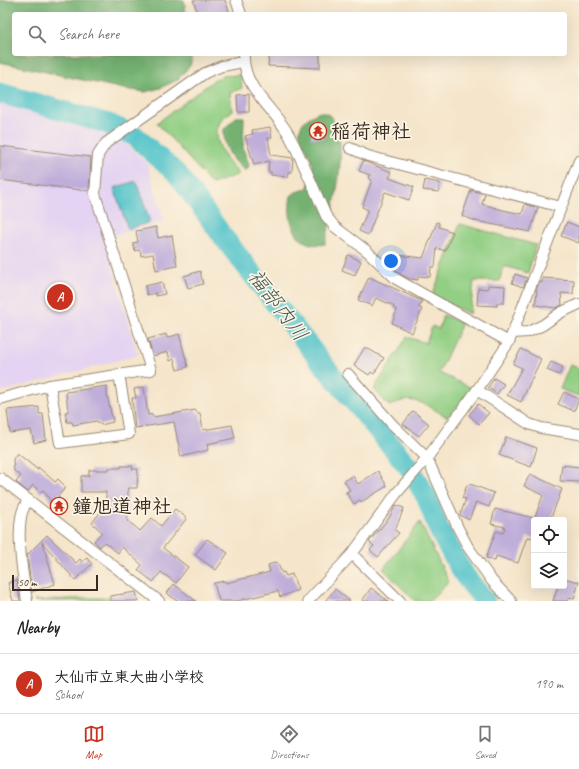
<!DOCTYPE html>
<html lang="en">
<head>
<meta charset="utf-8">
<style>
  body { margin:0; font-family:Caveat,"Klee One",sans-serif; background:#f6f6f6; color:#202124 }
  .controls { position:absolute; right:12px; bottom:12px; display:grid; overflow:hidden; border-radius:4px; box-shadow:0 4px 16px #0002 }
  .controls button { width:36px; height:36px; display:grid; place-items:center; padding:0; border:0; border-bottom:1px solid #e0e0e0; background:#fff; color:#202124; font:20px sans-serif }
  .scale { position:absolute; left:12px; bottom:10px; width:86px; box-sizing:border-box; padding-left:4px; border:2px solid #3b2a1e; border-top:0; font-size:11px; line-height:14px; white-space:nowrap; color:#3b2a1e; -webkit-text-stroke:3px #fcf5e5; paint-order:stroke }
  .you { position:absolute; left:391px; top:261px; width:14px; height:14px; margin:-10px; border:3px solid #fff; border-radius:50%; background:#1a73e8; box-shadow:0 0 0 6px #1a73e833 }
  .badge { display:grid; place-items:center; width:26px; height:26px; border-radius:50%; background:#c8321e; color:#fff; font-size:13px; font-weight:700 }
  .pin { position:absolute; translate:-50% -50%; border:2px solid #fff; box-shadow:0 1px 4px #0006 }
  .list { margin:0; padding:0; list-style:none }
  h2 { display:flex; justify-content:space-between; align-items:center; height:52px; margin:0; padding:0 16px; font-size:17px }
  h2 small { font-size:13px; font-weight:400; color:#757577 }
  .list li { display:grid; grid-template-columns:26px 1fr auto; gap:12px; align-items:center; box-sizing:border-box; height:60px; padding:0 16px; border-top:1px solid #e0e0e0 }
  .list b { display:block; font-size:15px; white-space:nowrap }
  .list p { margin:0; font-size:13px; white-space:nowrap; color:#757577 }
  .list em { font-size:13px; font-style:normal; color:#757577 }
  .icon { flex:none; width:22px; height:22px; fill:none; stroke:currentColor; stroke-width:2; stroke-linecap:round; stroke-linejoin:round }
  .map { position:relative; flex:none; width:579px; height:601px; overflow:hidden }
  .search { position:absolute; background:#fff; box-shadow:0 4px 16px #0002; left:12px; right:12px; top:12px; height:44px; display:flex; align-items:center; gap:10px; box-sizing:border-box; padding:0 14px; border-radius:4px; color:#757577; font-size:15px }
  .sheet { height:112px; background:#fff }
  nav { display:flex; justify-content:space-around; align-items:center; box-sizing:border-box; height:56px; border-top:1px solid #e0e0e0; background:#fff; font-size:11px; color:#757577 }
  nav a { display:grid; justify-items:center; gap:2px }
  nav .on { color:#c8321e }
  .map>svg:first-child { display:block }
</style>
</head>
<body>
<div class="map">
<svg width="579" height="601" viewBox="0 0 579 601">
  <rect width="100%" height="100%" fill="#fcf5e5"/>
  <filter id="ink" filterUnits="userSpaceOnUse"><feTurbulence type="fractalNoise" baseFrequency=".025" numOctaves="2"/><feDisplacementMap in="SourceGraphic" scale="8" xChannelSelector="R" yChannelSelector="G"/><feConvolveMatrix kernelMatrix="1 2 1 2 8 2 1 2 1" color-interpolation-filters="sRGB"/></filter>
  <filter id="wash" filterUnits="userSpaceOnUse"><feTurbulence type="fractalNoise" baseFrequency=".012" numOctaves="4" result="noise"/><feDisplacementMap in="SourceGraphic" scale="16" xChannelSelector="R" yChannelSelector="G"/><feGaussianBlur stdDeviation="0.9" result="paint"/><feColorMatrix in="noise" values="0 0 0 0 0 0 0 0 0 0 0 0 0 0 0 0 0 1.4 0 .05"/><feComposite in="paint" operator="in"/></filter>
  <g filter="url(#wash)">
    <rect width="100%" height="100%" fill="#f5e5ca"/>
    <!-- built -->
    <path fill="#e4d3f2" d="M0,103l116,32 31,28 17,58 -60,17 34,117 -138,37z"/>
    <!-- green -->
    <g fill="#92cf84" stroke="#667c51">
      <path d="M241,75l1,13 -12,5 2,18c-3,2 -8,5 -10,8 -14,19 5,41 17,55l-27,10 -55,-61 57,-43 9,-4z"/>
      <path d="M460,224l76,21 -8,28 -24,-7 -5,15h-25l-4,33 -38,-18z"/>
      <path d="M443,315l19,8 -23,50 35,16 -27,28c-21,-12 -34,-24 -58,-11l-15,-17 33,-52 19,6 6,-17 7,3z"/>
      <path d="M570,365l9,3v28l-19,-7z"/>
      <path d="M420,522l29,60 -19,19h-15l-32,-32z"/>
      <path d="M87,598h28l1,3h-82z"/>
    </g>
    <!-- forest -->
    <g fill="#75b272" stroke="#586e48">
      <path d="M0,0h184l2,14h-172v40h179l-3,12 -13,14 -17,8 -15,4 -21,-3 -124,-27z"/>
      <path d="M320,112c4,1 9,2 11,5 21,26 1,97 -6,127 -30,6 -39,-24 -34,-48l5,-4 11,-3c2,-6 6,-13 6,-18 2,-23 -35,-42 7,-59z"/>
      <path d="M236,117h8l-1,32 6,15 -1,5 -4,1c-13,-11 -21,-24 -20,-41z"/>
    </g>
    <!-- water -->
    <path fill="#57c5cb" stroke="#497874" d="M136,181l14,41 -22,7 -14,-41z"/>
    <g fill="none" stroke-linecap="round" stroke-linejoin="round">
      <!-- river -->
      <path stroke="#57c5cb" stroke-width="21" d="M0,93l109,31 26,12 43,39 46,63 102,130 82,98 19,32 12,32 13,24 13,22 20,25"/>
    </g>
    <g id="blocks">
      <!-- building -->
      <g fill="#bfaeda">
        <path d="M193,0h32l5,14h-32z"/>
        <path d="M269,54h51v14l-52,-2z"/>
        <path d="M249,94v18h-11l-1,-17z"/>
        <rect x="311" y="125" width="14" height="13"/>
        <path d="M270,127l2,11h-4l3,17 22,3 -1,14h-3l-1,5 -17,-2v-3h-3l1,-11 -15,4 -9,-29 8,-2 -1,-4z"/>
        <path d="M0,146l91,11 -2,34 -89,-11z"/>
        <path d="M363,161l29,11 -3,6 25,9 -5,13 -24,-8 -17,43 -9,-4 9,-21 -6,-3 10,-27 -3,-1 1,-4 -11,-4z"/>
        <path d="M425,180l15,3 -1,9 -16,-2z"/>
        <path d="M471,190l14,4 -3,10 21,6 19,4 3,-10 13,4 -8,24 -54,-11 -14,-5z"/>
        <path d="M437,222l2,1v4l14,5 -8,19 -8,-3 -2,19h-4l-1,10 -12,-1v4l-8,-1 -10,-5 -4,-4 1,-15 26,3z"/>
        <path d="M567,222l12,5v16l-18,-7z"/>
        <path d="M156,227l2,11 14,-3 5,31 -21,4 -3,-16 -12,2 -1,-6 -5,1 -2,-8 5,-1 -2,-11z"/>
        <path d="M348,255l13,6 -6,14 -13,-5z"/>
        <path d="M200,271l3,13 -15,4 -4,-12z"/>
        <path d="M515,274l12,4 -4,9 -11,-4z"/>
        <path d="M369,277l53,24 -3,7 3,1 -10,24 -20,-10 5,-13 -4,-2 1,-2 -18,-8 -4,8 -14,-6z"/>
        <path d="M542,278l32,2 -1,14 -12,-1 1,12 -6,3 -21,-3 2,-13 -1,-1 3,-9 3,1z"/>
        <path d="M162,282l3,12 -9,2v-3l-9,2 -2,-9z"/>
        <path d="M488,285l17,1 -1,17h-7v3l-20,-1 1,-17 10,1z"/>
        <path d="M166,334l1,4 12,-4 9,33 -11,3 -3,-11 -4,2 -2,-9 -15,4 -5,-17z"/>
        <path d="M365,347l19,11 -10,16 -3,-2 -2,3 -15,-10z"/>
        <path d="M521,349l20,10 -20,43 -14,-7 15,-27 -9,-4z"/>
        <path d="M551,362l12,5 -4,8 -12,-5z"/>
        <path d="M494,378l10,6 -7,10 -9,-6z"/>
        <path d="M107,386v9l6,27 -12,3 -4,-4 -24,4 -1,-3h-5l-2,-10h3l-2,-20z"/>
        <path d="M144,387l4,28 4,-1 1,3 43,-7 1,3h3l3,17 29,-5 3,13 -28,6 1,6 -27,7 -7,-35 -39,6 -3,-30h4l-2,-9z"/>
        <path d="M564,392l15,7 -5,12 -16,-7z"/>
        <path d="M478,404l11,9 -10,11 -10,-9z"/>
        <path d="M39,407v7h4l3,26 -12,3 -3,-13 -21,3 -3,-23z"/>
        <path d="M413,411l16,13 -10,12 -16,-12z"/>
        <path d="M506,437l31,11 -6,19 -32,-12z"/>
        <path d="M17,453l21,17v-3l17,15 3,-3 8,8 -8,9 4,6 -6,6 -13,-18 -2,3 -8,-8 -5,7 -12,-10 5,-6 -7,-5 -1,-12z"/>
        <path d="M562,465l17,2v15l-19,-1z"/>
        <path d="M121,466h12l-1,3h6l-1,19h-8l-1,3 -1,29 13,11 12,-13 9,8 14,-17 12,9 -24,30 25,19 -12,16 -15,-11 -8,10 -15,-12 4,-5 -20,-18 -4,6 -14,-11 -4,5 -6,-6 8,-9 -10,-9 14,-18v-13h-25v-16h8v-6h19l1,-2h12z"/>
        <path d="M378,471l9,15 -26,16 -1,-2 -6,4 -8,-12 4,-2 -6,-9 9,-5 5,8z"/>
        <path d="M530,474l32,15 -12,31h-16l9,-25 -19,-9z"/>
        <path d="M470,484l24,9 -5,14 -13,-5 -7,18 -9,-5 6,-16 -4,-1 5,-13z"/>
        <path d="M396,505l8,3 -9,22 4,3 -21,24 -8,-7 4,-4 -5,-4 20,-24z"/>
        <path d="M495,509l39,9v20l-7,-1 -9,26 -22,-7 -1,5 -9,-3 10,-27 7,2 2,-6 -14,-3z"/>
        <path d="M47,535l29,28 4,-4 2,3 5,-4 5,6 -17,16 -33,-38 13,42 -23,8 -5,-37z"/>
        <path d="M207,539l21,14 -12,17 -21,-15z"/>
        <path d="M277,562l5,11 2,-1 2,4 6,-2 6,16 -18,7 -2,-6 -41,10h-18l-5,-18 11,-2 1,2 44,-11 -2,-7z"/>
        <path d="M564,578l15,4 -5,17 -5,-1 -1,3h-15l5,-15h6z"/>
        <path d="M17,580l3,21h-7l-5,-18z"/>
        <path d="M174,584l22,17h-19l-10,-8z"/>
        <path d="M371,588l17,13h-26z"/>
        <path d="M335,589l15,12h-25z"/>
        <path d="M136,592l2,9h-28v-5z"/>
      </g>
    </g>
  </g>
  <g filter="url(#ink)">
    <use href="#blocks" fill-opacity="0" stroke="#988874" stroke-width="1"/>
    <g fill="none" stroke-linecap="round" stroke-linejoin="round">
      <defs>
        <g id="street">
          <path d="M236,0l5,14"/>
          <path d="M244,54c-2,34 30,54 45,81 14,26 25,54 37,81l9,11 32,24 29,28 113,63"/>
          <path d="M350,148l18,8 193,51"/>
          <path d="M513,333l15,-1 15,-7 17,-12 19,-9"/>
          <path d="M348,374l44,50 35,34 31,70 10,19 24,34 19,20"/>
          <path d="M50,385l10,58 69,-9 -10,-60"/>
          <path d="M477,390l52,34 12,4 38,6"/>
          <path d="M0,399l50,-14 101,-15 -56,-176 3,-39 8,-12 99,-70 17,-7 21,-4"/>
          <path d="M0,478l159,123"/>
          <path d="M352,554l48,47"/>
          <path d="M27,601c-4,-24 -10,-60 -6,-84 1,-7 4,-12 7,-17"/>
          <path d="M308,601l44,-47 44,-60 31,-36 50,-68 32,-48 70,-181"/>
        </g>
      </defs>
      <!-- street casing -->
      <use href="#street" stroke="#988874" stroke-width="12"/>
      <!-- street -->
      <use href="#street" stroke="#fff" stroke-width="10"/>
    </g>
  </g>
  <!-- icons -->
  <defs>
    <symbol id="temple-ring" viewBox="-11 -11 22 22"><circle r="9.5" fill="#fcf5e5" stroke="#c8321e" stroke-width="1.5"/><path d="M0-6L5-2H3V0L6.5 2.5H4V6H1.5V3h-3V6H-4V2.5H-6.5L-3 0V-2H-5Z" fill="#c8321e"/></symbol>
  </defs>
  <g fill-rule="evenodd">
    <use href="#temple-ring" x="308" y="121" width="20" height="20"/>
    <use href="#temple-ring" x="49" y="496" width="20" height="20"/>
  </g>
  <g text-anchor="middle" stroke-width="3.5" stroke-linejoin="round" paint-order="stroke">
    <!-- poi labels -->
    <g font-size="20" font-weight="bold" fill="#3b2a1e" stroke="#fcf5e5" text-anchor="start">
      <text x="331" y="138">稲荷神社</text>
      <text x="72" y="513">鐘旭道神社</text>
    </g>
    <!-- water labels -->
    <g font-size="21" font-style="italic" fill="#435852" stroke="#fcf5e5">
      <text transform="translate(278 305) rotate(53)" y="7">福部内川</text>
    </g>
  </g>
</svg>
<div class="controls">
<button><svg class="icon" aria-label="locate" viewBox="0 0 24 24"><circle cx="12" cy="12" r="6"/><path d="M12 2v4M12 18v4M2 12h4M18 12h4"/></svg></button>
<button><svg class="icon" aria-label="layers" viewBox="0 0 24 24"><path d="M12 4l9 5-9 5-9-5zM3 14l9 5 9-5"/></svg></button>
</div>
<div class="scale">50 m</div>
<div class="you"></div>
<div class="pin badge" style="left:60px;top:297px">A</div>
<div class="search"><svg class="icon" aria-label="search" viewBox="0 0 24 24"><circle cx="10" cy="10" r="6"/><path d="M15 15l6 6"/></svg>Search here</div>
</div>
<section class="sheet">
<h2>Nearby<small></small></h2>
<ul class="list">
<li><span class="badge">A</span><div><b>大仙市立東大曲小学校</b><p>School</p></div><em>190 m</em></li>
</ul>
</section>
<nav>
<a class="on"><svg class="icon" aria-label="map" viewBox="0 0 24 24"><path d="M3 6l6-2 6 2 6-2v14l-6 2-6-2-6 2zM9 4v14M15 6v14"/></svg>Map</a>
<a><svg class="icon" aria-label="directions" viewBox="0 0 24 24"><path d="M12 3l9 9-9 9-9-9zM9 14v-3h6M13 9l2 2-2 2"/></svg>Directions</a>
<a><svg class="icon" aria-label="saved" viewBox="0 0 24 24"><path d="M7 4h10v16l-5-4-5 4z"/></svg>Saved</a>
</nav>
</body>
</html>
